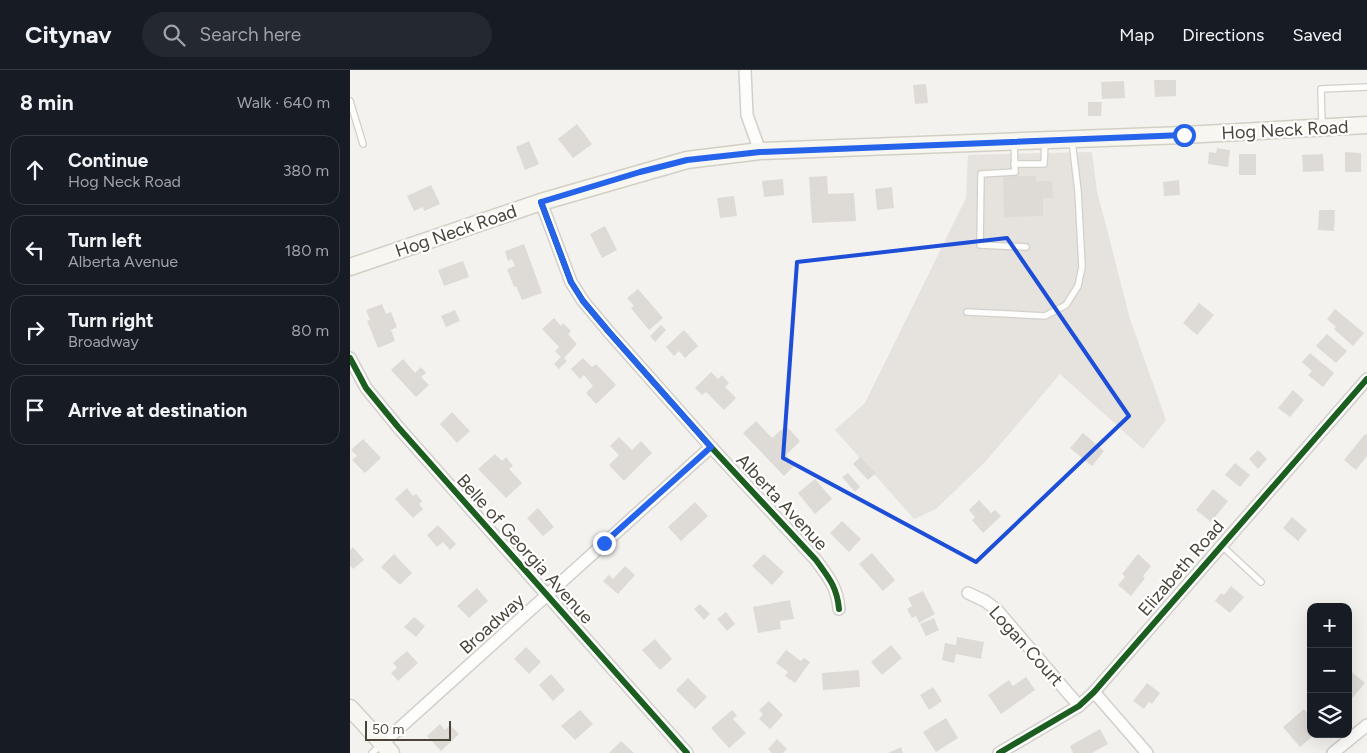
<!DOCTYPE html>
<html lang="en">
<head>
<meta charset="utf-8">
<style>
  body { margin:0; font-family:Figtree,sans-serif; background:#242831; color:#f1f3f6 }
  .controls { position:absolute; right:15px; bottom:15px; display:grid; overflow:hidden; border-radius:10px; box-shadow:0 5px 20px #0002 }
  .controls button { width:45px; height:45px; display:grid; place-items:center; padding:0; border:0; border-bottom:1px solid #363941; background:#171b24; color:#f1f3f6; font:25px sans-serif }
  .scale { position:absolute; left:15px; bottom:12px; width:86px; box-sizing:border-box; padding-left:5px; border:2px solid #4b4439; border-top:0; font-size:14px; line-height:18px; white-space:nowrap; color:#4b4439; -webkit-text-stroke:4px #fff; paint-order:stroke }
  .stop { position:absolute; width:15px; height:15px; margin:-11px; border:4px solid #2563eb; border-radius:50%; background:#fff }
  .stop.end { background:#2563eb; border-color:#fff; box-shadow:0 1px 5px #0008 }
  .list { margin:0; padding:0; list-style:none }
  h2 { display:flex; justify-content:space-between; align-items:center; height:65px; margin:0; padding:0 20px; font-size:21px }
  h2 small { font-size:16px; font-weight:400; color:#9ea1a6 }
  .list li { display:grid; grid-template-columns:32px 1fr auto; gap:15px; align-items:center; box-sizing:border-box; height:70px; margin:0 10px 10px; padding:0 10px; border:1px solid #363941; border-radius:15px }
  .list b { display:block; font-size:19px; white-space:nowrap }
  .list p { margin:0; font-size:16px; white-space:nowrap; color:#9ea1a6 }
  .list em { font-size:16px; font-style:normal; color:#9ea1a6 }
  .icon { flex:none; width:28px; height:28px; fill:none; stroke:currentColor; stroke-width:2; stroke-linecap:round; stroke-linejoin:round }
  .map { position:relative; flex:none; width:1017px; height:683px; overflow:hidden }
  header { display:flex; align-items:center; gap:30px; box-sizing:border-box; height:70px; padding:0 25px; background:#171b24; border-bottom:1px solid #363941 }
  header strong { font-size:24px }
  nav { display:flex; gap:28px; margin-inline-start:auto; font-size:18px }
  .search { width:350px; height:45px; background:#242831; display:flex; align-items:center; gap:12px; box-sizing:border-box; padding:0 18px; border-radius:28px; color:#9ea1a6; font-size:19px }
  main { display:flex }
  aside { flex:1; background:#171b24 }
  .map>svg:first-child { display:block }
</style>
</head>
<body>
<header>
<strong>Citynav</strong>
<div class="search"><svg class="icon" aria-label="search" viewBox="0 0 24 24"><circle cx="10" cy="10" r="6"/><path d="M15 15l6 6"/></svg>Search here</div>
<nav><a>Map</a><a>Directions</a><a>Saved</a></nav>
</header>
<main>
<aside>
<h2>8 min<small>Walk · 640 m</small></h2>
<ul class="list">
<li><svg class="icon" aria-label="ahead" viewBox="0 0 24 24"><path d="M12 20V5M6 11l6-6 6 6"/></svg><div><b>Continue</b><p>Hog Neck Road</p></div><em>380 m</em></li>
<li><svg class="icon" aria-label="left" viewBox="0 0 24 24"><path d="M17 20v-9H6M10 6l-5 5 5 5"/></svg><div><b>Turn left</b><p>Alberta Avenue</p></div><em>180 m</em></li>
<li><svg class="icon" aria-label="right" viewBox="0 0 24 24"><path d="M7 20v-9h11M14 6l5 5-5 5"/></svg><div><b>Turn right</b><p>Broadway</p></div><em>80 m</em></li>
<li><svg class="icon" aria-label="arrive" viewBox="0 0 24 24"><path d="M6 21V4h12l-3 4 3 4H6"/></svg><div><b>Arrive at destination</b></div></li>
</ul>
</aside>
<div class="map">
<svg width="1017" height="683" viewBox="0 0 1017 683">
  <rect width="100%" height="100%" fill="#f4f2ee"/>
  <!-- industrial -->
  <path fill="#e6e2de" d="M742,82l5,39 33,128 36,101 -23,29 -83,-75 -74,87 -50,48 -22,10 -79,-89 30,-27 101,-205 2,-43z"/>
  <!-- building -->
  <g fill="#dedbd6">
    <path d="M804,10h22v16l-21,1z"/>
    <path d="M774,11l1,17 -23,1 -1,-17z"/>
    <path d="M576,14l2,19 -13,1 -2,-19z"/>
    <path d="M738,32h14l-1,14h-13z"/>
    <path d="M227,54l15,20 -19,14 -15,-19z"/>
    <path d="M179,71l10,23 -14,6 -9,-23z"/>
    <path d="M867,78l13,2 -2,17 -20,-3 1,-12 7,1z"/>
    <path d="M995,82l16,1v19h-16z"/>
    <rect x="889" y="84" width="17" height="21"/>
    <path d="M973,84l1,17 -21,1 -1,-17z"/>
    <path d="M477,106l1,18 26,-1 2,28 -44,2 -3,-46z"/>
    <path d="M653,106h33v5h16l1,17h-10v18l-39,1z"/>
    <path d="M433,109l1,16 -20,2 -2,-16z"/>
    <path d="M829,110l1,15 -16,1 -1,-14z"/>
    <path d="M81,115l9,19 -16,7 -1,-4 -9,4 -7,-15z"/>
    <path d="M542,117l2,21 -17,2 -2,-21z"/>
    <path d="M384,126l3,20 -17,2 -3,-20z"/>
    <path d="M969,140h16l-1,21 -16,-1z"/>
    <path d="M255,156l12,24 -15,8 -12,-24z"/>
    <path d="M174,174l18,49 -20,7 -6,-14 -2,1 -7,-18 8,-3 -3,-7 -4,2 -3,-10z"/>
    <path d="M113,191l6,16 -25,9 -6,-16z"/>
    <path d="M288,219l25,29 -14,12 -18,-22 3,-2 -7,-8z"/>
    <path d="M849,233l15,12 -17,20 -14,-12z"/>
    <path d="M32,234l4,10 5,-2 6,15 -6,3 4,11 -17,7 -11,-27 3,-1 -4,-10z"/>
    <path d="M985,239l29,24 -11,13 -19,-17 2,-2 -9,-8z"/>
    <path d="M105,240l5,11 -14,6 -5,-11z"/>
    <path d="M204,248l7,8 2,-3 8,8 -3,3 9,10 -13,14 3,3 -8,8 -5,-5 7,-7 -6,-6 4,-4 -17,-18z"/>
    <path d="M311,255l5,5 -11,12 -5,-6z"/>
    <path d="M334,260l14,16 -13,12 -6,-7 -5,5 -8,-9z"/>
    <path d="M977,264l20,17 -11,12 -20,-17z"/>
    <path d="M960,283l24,20 -11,14 -15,-12 4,-4 -10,-9z"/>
    <path d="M233,288l9,9 4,-3 20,21 -20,19 -10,-11 7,-7 -9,-11 -4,4 -9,-10z"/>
    <path d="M53,289l12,14 6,-6 5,6 -5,4 8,8 -13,12 -25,-27z"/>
    <path d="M361,302l7,7 4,-4 7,8 -4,4 11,11 -12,12 -18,-18 -4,3 -7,-7z"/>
    <path d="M943,320l11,10 -14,17 -12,-9z"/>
    <path d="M102,342l18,19 -13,12 -17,-19z"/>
    <path d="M406,351l16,17 10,-9 1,2 4,-4 13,14 -14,14 9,10 -11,11 -41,-43z"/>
    <path d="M733,363l21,18 -12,15 -22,-18z"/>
    <path d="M1015,364l2,1v21l-11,14 -12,-10z"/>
    <path d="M269,367l13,13 9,-9 11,12 -28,28 -15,-16 10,-10 -9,-9z"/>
    <path d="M13,369l18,19 -16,15 -13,-13 5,-4 -6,-6z"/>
    <path d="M908,380l9,9 -9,10 -9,-10z"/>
    <path d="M145,384l7,7 4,-4 7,9 -4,3 13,14 -16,15 -28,-29z"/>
    <path d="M510,387l16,16 -8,7 -15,-16z"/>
    <path d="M885,393l15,12 -10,12 -15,-12z"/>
    <path d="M498,403l12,14 -5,5 -13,-15z"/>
    <path d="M465,409l17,20 -17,15 -17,-21z"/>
    <path d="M57,418l6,8 3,-2 6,7 -3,3 4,5 -10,9 -18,-19z"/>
    <path d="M863,419l15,12 -17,21 -15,-12z"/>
    <path d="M629,430l12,13 4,-3 6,6 -18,17 -11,-13 3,-3 -6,-7z"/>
    <path d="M345,432l13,14 -27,25 -13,-14z"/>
    <path d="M188,438l16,19 -11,9 -16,-18z"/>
    <path d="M942,447l15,13 -9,11 -15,-13z"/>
    <path d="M492,451l19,18 -12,13 -19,-19z"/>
    <path d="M88,455l18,19 -6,6 -7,-8 -6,5 -10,-12z"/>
    <path d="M3,477l11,13 -11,9 -3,-4v-15z"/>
    <path d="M522,483l23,27 -12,11 -24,-27z"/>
    <path d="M44,484l18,19 -12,12 -19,-18z"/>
    <path d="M414,484l20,18 -12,13 -20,-19z"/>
    <path d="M788,484l13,12 -8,10 2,2 -14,18 -13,-11 7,-8 -3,-3z"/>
    <path d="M275,496l10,9 -17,19 -15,-13 6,-6 4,4z"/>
    <path d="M881,516l13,11 -14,16 -15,-12 6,-8 3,2z"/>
    <path d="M127,518l11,13 -19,17 -12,-12z"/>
    <path d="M573,521l12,23 -16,9 -3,-7 -4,2 -5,-9 5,-3 -4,-8z"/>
    <path d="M440,530l4,19 -14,2 1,8 -23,4 -5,-26z"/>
    <path d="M350,534l10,10 -6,6 -10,-11z"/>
    <path d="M376,542l9,12 -8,7 -10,-12z"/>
    <path d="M64,547l11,9 -9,11 -12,-10z"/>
    <path d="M584,548l5,12 -13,6 -6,-12z"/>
    <path d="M607,567l27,5 -3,17 -25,-5 -2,9 -12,-3 3,-17 11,2z"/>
    <path d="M305,569l17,20 -12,11 -18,-20z"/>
    <path d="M541,575l11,13 -20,17 -11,-13z"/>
    <path d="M176,577l15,15 -12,12 -15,-15z"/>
    <path d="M436,580l15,11 3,-3 6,4 -15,21 -10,-7 3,-4 -12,-9z"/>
    <path d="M57,581l11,12 -20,18 -7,-8 6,-5 -4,-5z"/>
    <path d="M998,599l17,14 -17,20z"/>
    <path d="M509,600l1,17 -37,3 -1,-17z"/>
    <path d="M201,604l14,16 -12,11 -14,-16z"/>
    <path d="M676,607l9,13 -34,24 -13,-19 21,-15 4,6z"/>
    <path d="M338,608l19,19 -12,12 -19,-19z"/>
    <path d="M797,613l13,10 -8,11 -3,-2 -5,7 -11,-8z"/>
    <path d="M583,617l9,14 -13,9 -9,-15z"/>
    <path d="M419,631l14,14 -13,14 -11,-10 4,-5 -4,-4z"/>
    <path d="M954,639l7,8v17h4l-15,13 -17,-20z"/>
    <path d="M230,640l13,14 -18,16 -14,-14z"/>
    <path d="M382,640l5,6 -4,3 13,14 -17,15 -18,-20z"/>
    <path d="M596,648l12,20 -22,14 -13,-20z"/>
    <path d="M90,654l5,6 5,-5 9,9 -18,17 -14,-15z"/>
    <path d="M750,659l8,15 -16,9h-19l-3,-7z"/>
    <path d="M427,669l10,10 -4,4h-11l-4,-4z"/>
    <path d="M271,671l13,12h-25z"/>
    <path d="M551,677l2,6h-15z"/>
  </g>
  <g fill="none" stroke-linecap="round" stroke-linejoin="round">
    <defs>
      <g id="lane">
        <path d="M0,31l13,43"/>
        <path d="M972,55l-1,-36 46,-2"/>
        <path d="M664,73l1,29 -34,2 -1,71 46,2"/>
        <path d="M664,94h30l1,-22"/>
        <path d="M617,242l78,4 21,-11 12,-19 4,-19 -4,-76 -6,-50"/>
        <path d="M871,475l40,37"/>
        <path d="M22,683l9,-8"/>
      </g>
      <g id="street">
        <path d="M395,0l2,45 13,36"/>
        <path d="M191,132l30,80 12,19 26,31 102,115 105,113c13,18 21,27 23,49"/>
        <path d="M0,288l16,30 32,39 289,326"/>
        <path d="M618,523l17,8 12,9 82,96"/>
        <path d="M744,622l53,61"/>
        <path d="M33,673l328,-296"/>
        <path d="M649,683l80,-47 15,-14 273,-313"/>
        <path d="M983,683l34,-28"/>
      </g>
      <g id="secondary">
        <path d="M0,197l191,-65 146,-42 73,-9 424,-16 183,-10"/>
        <path d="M0,638l41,45"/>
      </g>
    </defs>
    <!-- lane casing -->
    <use href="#lane" stroke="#d2d0cb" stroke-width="8"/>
    <!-- street casing -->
    <use href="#street" stroke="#d2d0cb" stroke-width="14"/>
    <!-- secondary casing -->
    <use href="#secondary" stroke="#d3cfc5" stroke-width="19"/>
    <!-- lane -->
    <use href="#lane" stroke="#fdfdfc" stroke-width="5.5"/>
    <!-- street -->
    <use href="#street" stroke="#fdfdfc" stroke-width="11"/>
    <!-- secondary -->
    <use href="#secondary" stroke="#f7f6f1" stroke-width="16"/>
    <defs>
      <g id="cycleway">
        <path d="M191,132l30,80 12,19 26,31 102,115 105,113c13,18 21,27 23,49"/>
        <path d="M0,288l16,30 32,39 289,326"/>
        <path d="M649,683l80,-47 15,-14 273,-313"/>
      </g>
    </defs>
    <!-- cycleway casing -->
    <use href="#cycleway" stroke="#fff" stroke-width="9"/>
    <!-- cycleway -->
    <use href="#cycleway" stroke="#1b5e20" stroke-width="6"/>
  </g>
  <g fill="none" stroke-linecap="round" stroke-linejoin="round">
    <!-- route -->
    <path stroke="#2563eb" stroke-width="6" d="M254,473l107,-96 -102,-115 -26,-31 -12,-19 -30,-80 99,-30 47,-12 73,-8 424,-17"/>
  </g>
  <!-- marked area -->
  <path fill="none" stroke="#1d4ed8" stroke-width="4" stroke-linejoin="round" d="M657,168l122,178 -153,146 -193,-104 14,-196z"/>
  <g text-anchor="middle" stroke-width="4.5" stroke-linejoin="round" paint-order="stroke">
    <!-- street labels -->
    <g font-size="18" fill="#4b4439" stroke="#fff">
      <text transform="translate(935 60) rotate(-3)" y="6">Hog Neck Road</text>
      <text transform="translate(106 161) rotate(-19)" y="6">Hog Neck Road</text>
      <text transform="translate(432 432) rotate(47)" y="6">Alberta Avenue</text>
      <text transform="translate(175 479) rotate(48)" y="6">Belle of Georgia Avenue</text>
      <text transform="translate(831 498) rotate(-49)" y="6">Elizabeth Road</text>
      <text transform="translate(142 554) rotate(-42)" y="6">Broadway</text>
      <text transform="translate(676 576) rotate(48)" y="6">Logan Court</text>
    </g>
  </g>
</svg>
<div class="controls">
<button>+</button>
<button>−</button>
<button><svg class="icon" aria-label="layers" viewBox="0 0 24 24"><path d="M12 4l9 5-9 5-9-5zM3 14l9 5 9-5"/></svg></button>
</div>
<div class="scale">50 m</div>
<div class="stop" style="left:834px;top:65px"></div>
<div class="stop end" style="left:254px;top:473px"></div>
</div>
</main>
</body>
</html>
